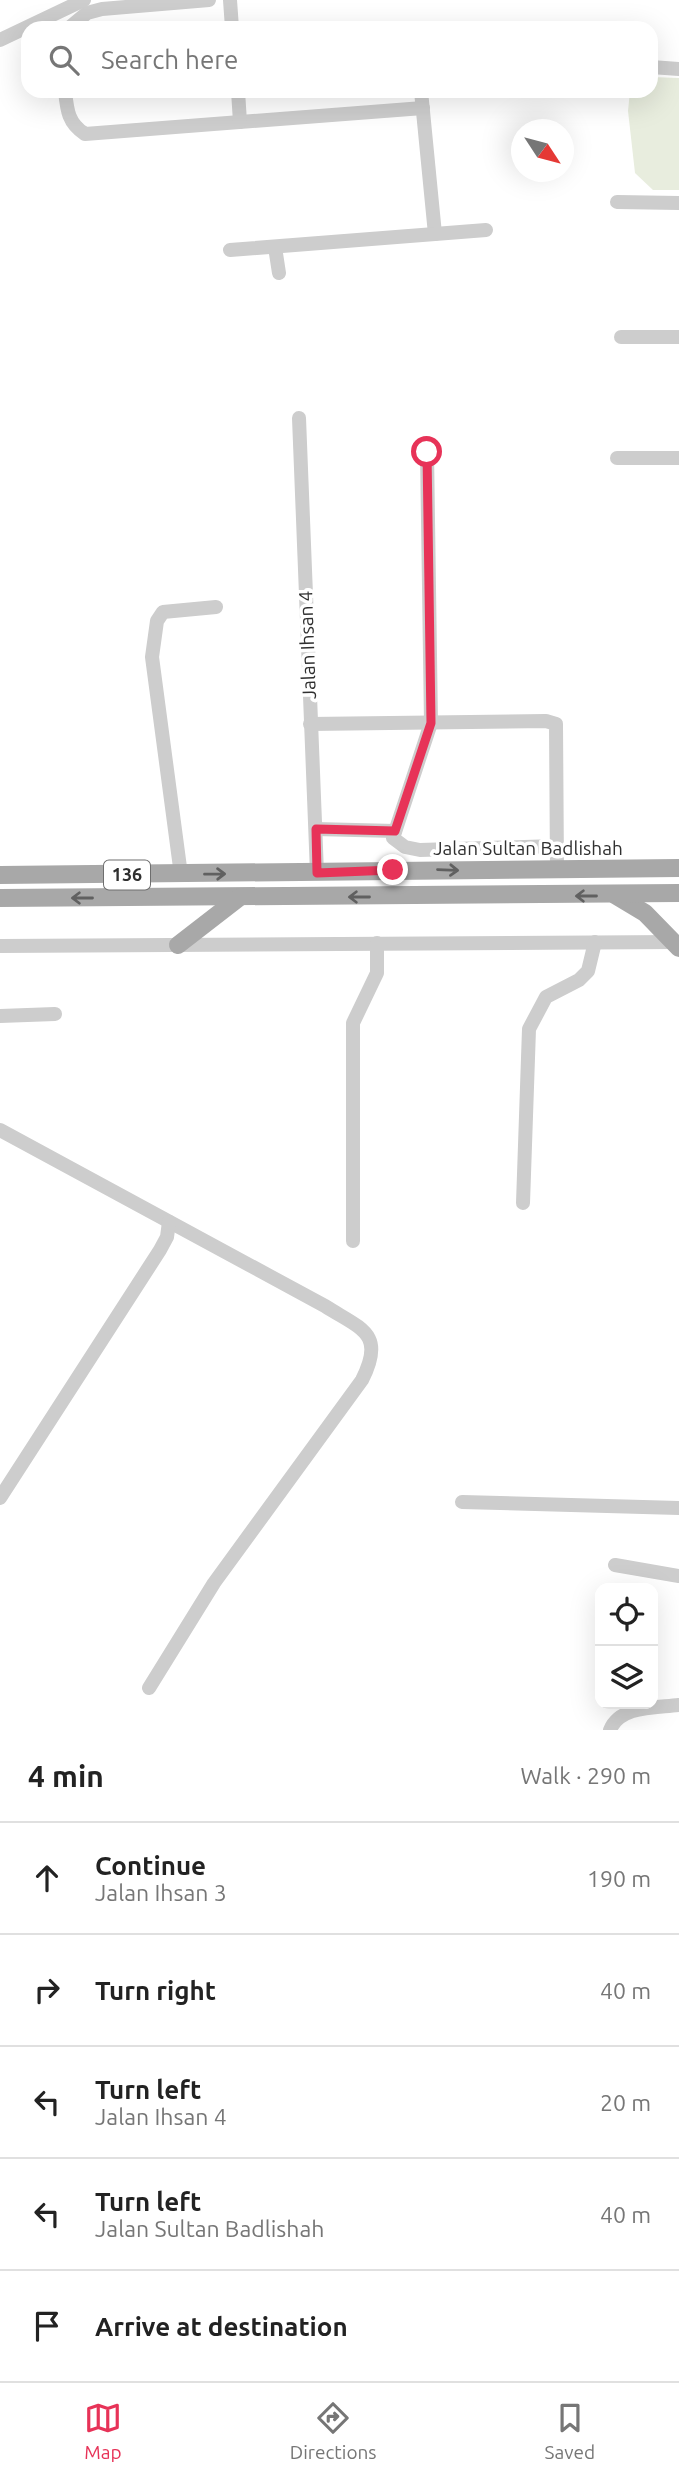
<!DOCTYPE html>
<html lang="en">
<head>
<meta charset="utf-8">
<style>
  body { margin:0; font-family:Ubuntu,sans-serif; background:#f2f2f2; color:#222 }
  .controls { position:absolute; right:21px; bottom:21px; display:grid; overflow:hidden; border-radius:14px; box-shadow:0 7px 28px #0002 }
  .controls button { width:63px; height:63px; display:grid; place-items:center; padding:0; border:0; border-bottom:2px solid #e0e0e0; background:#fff; color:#222; font:35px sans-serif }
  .compass { position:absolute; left:511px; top:119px; width:63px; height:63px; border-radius:50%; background:#fff; box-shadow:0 7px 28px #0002; rotate:126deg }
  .stop { position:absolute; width:21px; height:21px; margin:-16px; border:5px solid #e73358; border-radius:50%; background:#fff }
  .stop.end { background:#e73358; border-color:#fff; box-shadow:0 2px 7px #0008 }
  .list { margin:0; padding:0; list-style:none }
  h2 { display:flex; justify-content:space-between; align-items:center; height:91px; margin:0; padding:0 28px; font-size:30px }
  h2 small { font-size:23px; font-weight:400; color:#767676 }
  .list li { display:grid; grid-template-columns:46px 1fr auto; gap:21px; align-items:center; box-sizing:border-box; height:112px; padding:0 28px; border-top:2px solid #e0e0e0 }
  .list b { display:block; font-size:26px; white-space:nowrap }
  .list p { margin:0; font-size:23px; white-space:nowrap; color:#767676 }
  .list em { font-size:23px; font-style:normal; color:#767676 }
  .icon { flex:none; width:38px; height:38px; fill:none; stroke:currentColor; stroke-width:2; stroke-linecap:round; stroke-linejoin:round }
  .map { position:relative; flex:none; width:679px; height:1730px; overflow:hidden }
  .search { position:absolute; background:#fff; box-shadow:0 7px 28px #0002; left:21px; right:21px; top:21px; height:77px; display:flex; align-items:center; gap:18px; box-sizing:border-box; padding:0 24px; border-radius:21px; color:#767676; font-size:26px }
  .sheet { height:651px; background:#fff }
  nav { display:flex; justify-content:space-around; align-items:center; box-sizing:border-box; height:98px; border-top:2px solid #e0e0e0; background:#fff; font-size:19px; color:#767676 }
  nav a { display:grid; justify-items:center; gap:4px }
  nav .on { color:#e73358 }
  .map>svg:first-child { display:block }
</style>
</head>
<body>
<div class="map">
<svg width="679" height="1730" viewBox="0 0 679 1730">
  <rect width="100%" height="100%" fill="#fff"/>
  <!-- green -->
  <path fill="#e8edde" d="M651,77l28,1v112h-26l-18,-17 -7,-62 2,-20h21z"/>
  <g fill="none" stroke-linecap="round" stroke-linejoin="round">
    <!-- minor -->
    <g stroke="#cdcdcd" stroke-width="14">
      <path d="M230,0l2,28"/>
      <path d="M69,28l18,-15 15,-4 107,-9"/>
      <path d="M0,40l84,-40"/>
      <path d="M651,67l28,2"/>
      <path d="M65,91c2,19 3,32 20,43l338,-26"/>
      <path d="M238,91l2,31"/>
      <path d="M421,91l14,143"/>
      <path d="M617,202l62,1"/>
      <path d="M275,247l4,26"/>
      <path d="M230,250l256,-20"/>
      <path d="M621,337h58"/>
      <path d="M299,418l18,455"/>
      <path d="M427,452l4,271 -38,115 12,9 15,3 136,-4"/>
      <path d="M617,458h62"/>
      <path d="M310,724l236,-3 10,3 1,147"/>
      <path d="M316,829l79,2"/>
      <path d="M181,875l-29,-218 5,-36 6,-9 53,-5"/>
      <path d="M0,946l675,-4"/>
      <path d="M0,1016l55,-2"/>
      <path d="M0,1130l325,176c36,23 61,27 37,74l-148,203 -65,105"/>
      <path d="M523,1203l6,-174 17,-32 33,-17 9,-9 7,-29"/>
      <path d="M353,1241v-218l24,-50v-30"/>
      <path d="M0,1498l160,-248 7,-13 2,-15"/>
      <path d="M462,1502l217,6"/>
      <path d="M615,1565l64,11"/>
      <path d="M610,1730c10,-25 46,-22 69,-25"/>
    </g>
    <!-- major -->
    <g stroke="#a8a8a8" stroke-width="18">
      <path d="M0,875l679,-7"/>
      <path d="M615,895l30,18 34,35"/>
      <path d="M0,898l679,-5"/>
      <path d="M178,945l62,-48"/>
    </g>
  </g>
  <!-- one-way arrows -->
  <defs><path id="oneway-shaft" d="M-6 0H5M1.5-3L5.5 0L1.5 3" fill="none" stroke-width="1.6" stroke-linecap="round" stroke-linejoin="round" transform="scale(1.75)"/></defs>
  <g stroke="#606060">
    <use href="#oneway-shaft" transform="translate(448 870) rotate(2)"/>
    <use href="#oneway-shaft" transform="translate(215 874) rotate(-1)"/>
    <use href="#oneway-shaft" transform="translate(586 896) rotate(180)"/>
    <use href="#oneway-shaft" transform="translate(359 897) rotate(180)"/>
    <use href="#oneway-shaft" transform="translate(82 898) rotate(180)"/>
  </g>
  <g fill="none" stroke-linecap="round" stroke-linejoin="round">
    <!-- route -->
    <path stroke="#e73358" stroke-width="9" d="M393,870l-76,3 -1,-44 79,2 36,-108 -4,-271"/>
  </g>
  <g text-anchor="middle" stroke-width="7" stroke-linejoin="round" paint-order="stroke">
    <!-- shield labels -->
    <rect fill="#fff" stroke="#6e6e6e" stroke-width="2" x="104" y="860.5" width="46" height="29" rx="5"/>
    <g font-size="18" font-weight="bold" fill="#303030">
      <text x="127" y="881">136</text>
    </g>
    <!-- street labels -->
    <g font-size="19" fill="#303030" stroke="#fff">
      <text transform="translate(307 645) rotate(-92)" y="7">Jalan Ihsan 4</text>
      <text x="528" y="855">Jalan Sultan Badlishah</text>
    </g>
  </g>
</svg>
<div class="controls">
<button><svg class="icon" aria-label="locate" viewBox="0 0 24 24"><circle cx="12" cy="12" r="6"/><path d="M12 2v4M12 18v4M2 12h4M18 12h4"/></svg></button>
<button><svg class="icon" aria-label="layers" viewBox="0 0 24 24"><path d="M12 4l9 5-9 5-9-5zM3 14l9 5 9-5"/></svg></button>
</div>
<svg class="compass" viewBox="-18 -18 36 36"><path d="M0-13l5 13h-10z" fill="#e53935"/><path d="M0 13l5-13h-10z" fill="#767676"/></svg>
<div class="stop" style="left:427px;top:452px"></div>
<div class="stop end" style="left:393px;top:870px"></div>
<div class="search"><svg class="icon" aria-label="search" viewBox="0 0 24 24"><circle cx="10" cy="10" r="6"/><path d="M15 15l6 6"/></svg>Search here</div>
</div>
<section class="sheet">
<h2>4 min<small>Walk · 290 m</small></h2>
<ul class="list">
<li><svg class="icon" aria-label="ahead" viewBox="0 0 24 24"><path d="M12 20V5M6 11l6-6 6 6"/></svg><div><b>Continue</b><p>Jalan Ihsan 3</p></div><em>190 m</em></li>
<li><svg class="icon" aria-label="right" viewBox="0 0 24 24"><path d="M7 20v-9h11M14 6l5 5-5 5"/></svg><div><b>Turn right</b></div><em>40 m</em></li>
<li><svg class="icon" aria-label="left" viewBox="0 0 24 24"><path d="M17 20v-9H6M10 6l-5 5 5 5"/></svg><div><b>Turn left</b><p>Jalan Ihsan 4</p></div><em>20 m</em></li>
<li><svg class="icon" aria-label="left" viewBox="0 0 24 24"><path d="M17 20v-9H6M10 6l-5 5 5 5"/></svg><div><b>Turn left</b><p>Jalan Sultan Badlishah</p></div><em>40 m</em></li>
<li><svg class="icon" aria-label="arrive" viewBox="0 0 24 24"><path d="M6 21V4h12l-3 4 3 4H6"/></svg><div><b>Arrive at destination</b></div></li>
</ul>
</section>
<nav>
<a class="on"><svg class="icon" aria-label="map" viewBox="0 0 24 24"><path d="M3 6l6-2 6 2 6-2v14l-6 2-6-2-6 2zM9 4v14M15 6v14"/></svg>Map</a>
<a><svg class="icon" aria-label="directions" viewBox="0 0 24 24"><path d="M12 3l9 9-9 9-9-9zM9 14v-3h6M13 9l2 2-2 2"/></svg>Directions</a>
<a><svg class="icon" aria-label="saved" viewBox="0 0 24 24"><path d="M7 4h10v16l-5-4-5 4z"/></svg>Saved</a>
</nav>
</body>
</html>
